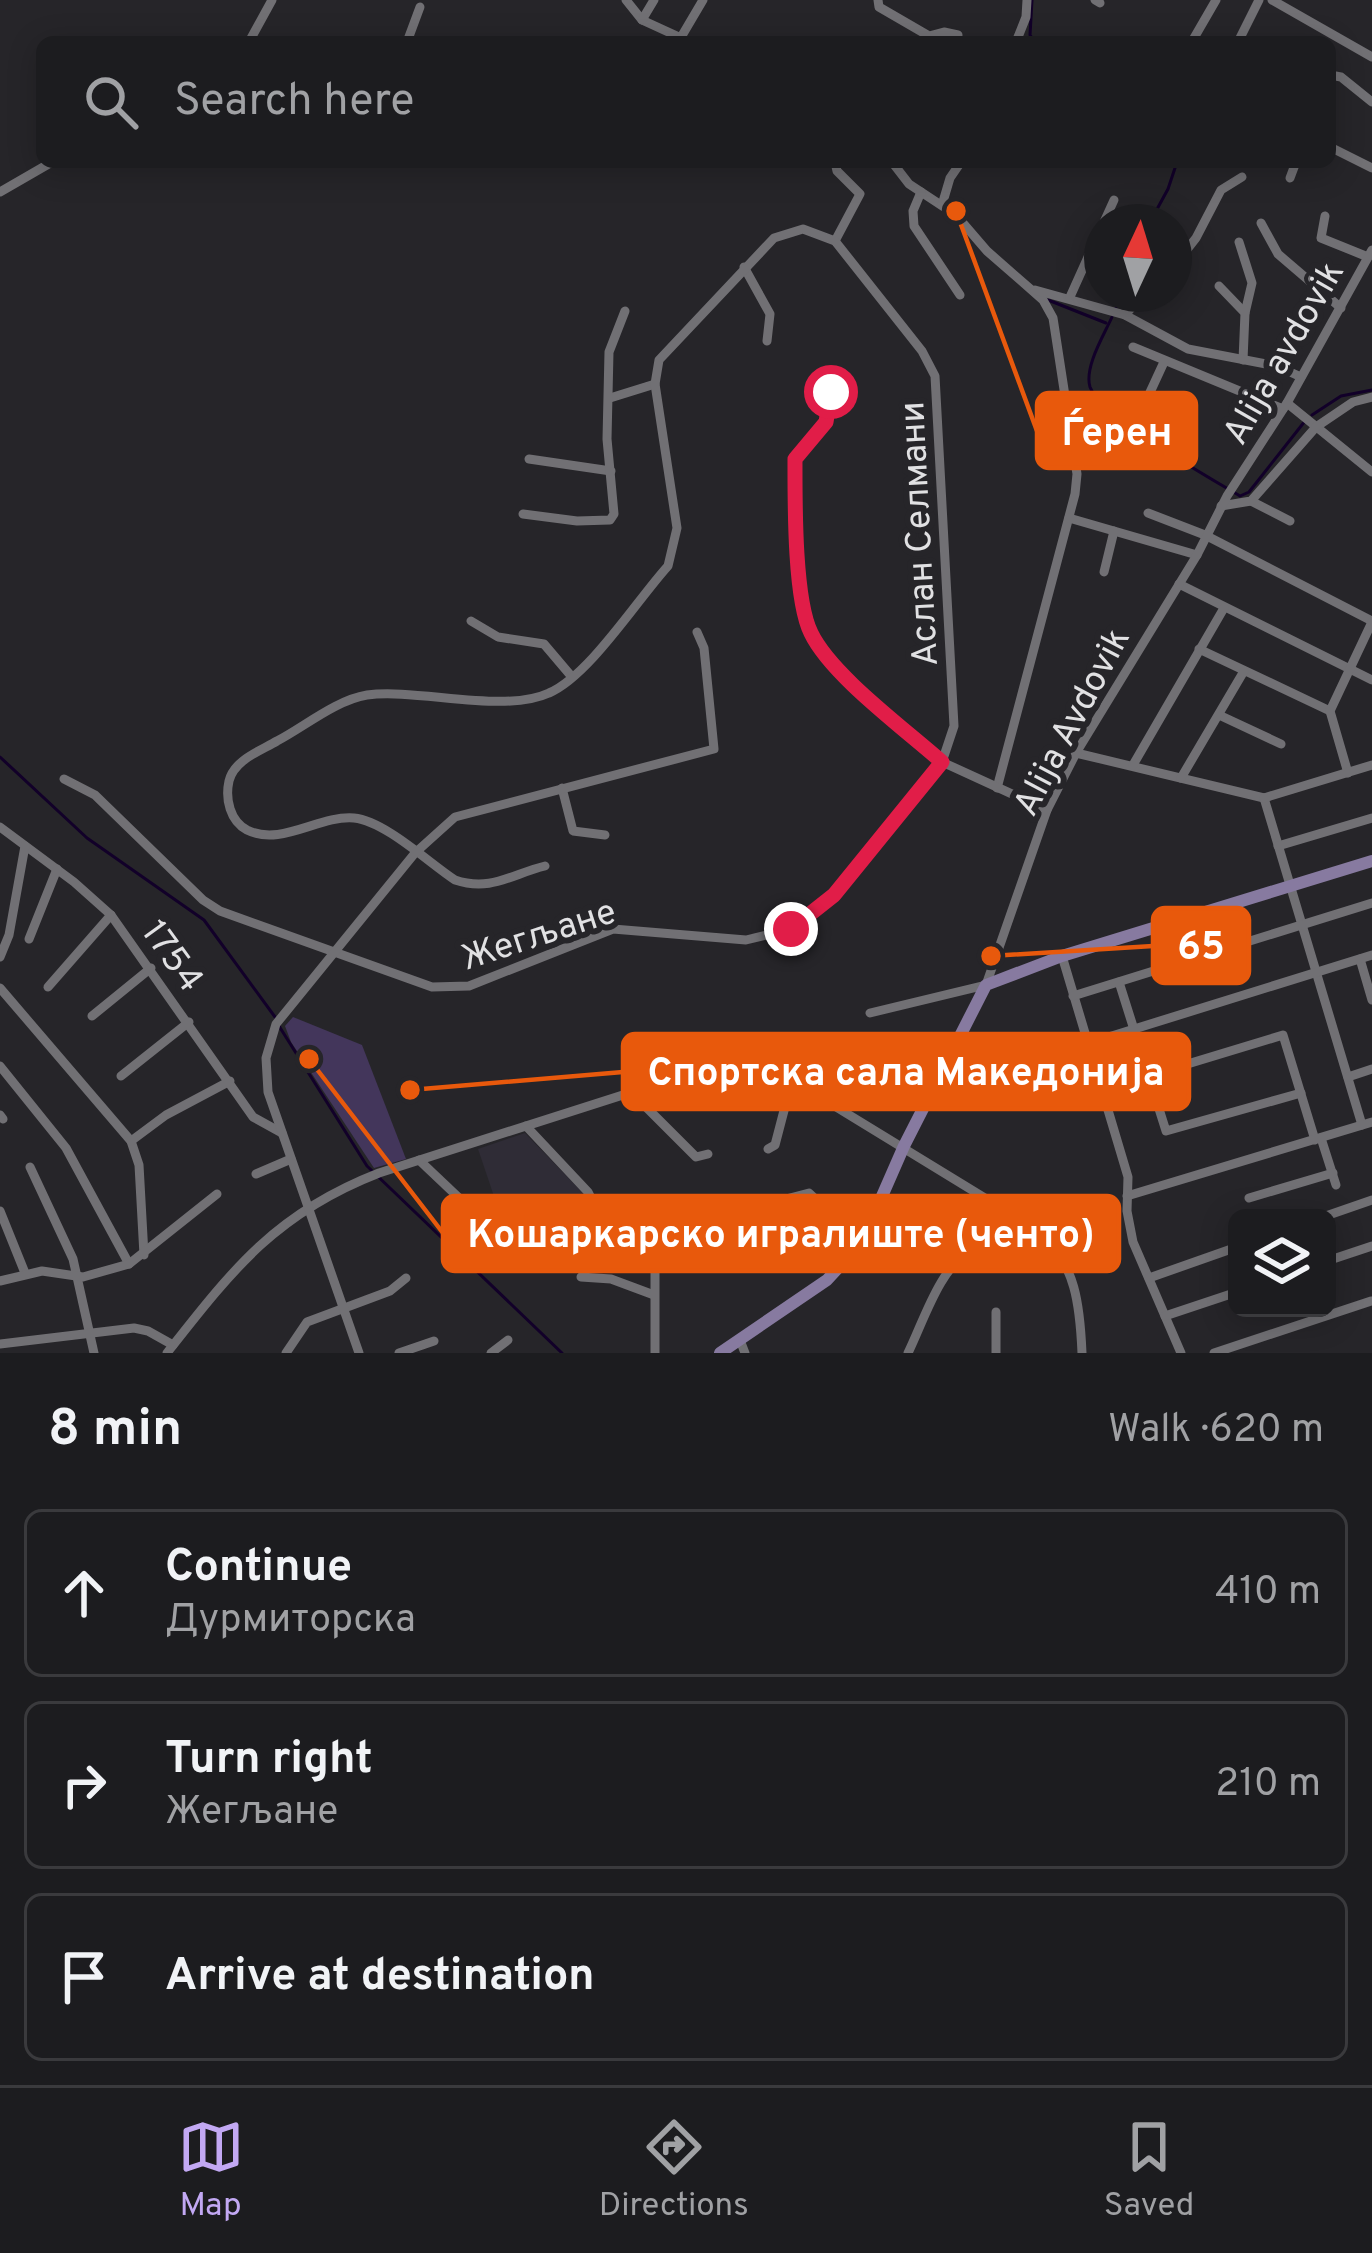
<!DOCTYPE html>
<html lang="en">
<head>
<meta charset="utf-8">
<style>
  body { margin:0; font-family:Overpass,sans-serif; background:#29292c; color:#f1f3f6 }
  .controls { position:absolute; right:36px; bottom:36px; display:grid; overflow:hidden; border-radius:18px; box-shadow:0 6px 30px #0003 }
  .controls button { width:108px; height:108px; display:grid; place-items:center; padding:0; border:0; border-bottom:3px solid #3a3a3d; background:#1c1c1f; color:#f1f3f6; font:60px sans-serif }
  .compass { position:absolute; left:1084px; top:204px; width:108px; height:108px; border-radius:50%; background:#1c1c1f; box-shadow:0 6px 30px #0003; rotate:4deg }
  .stop { position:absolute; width:36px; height:36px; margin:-27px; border:9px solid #e11d48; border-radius:50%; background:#fff }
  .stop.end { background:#e11d48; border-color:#fff; box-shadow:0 3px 12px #0008 }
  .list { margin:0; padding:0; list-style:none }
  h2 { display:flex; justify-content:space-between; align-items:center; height:156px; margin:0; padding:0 48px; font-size:51px }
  h2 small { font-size:39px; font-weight:400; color:#a0a1a4 }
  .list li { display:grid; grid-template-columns:78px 1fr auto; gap:36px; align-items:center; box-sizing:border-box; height:168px; margin:0 24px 24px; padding:0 24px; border:3px solid #3a3a3d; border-radius:18px }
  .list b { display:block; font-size:45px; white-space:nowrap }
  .list p { margin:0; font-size:39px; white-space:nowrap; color:#a0a1a4 }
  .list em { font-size:39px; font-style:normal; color:#a0a1a4 }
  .icon { flex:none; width:66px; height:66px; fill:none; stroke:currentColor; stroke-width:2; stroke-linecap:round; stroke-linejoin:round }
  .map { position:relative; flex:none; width:1372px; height:1353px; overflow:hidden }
  .search { position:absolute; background:#1c1c1f; box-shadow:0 6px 30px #0003; left:36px; right:36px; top:36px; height:132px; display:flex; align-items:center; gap:30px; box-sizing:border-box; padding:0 42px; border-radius:18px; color:#a0a1a4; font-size:45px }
  .sheet { height:732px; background:#1c1c1f }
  nav { display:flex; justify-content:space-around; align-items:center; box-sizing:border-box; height:168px; border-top:3px solid #3a3a3d; background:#1c1c1f; font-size:33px; color:#a0a1a4 }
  nav a { display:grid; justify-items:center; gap:6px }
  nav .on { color:#c2a8f3 }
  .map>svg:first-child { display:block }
</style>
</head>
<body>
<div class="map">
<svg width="1372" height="1353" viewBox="0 0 1372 1353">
  <rect width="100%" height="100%" fill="#262529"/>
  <!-- built -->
  <path fill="#2f2c36" d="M525,1133l60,62 -81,31 -26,-77z"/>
  <!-- green -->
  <path fill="#43365b" d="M293,1017l69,28 44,114 -32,9 -83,-126 -6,-16z"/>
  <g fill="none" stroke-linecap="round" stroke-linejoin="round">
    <!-- stream -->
    <g stroke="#120029" stroke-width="3">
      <path d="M1032,0l-2,35 5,7"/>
      <path d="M1150,222l18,-33 9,-27"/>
      <path d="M1048,300l58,23"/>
      <path d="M1116,308l7,-14"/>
      <path d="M1112,317c-8,18 -28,50 -22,70 10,29 120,91 150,109l9,-4 56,-71"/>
      <path d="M1312,415l29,-19 31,-6"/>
      <path d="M0,757l87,81 117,82 71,97"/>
      <path d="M279,1026l88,140 195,187"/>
    </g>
    <!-- minor -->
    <g stroke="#717074" stroke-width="9">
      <path d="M626,0l16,20 48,22"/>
      <path d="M878,0l1,7 50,29 15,-4 14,3"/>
      <path d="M1095,0l5,3"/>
      <path d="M1272,0l100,57"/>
      <path d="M642,20l12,-20"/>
      <path d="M1194,38l22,-38"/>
      <path d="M680,39l23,-39"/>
      <path d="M249,42l23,-42"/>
      <path d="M407,42l13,-35"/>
      <path d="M1016,42l10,-25 1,-17"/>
      <path d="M1238,42l21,-42"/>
      <path d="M1330,75l11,2 31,25"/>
      <path d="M1330,147l42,21"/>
      <path d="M892,162l17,22 47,31 31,36 56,49 10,18 24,156 -2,20 -78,294"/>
      <path d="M1290,178l6,-16"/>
      <path d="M0,192l52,-30"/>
      <path d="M921,192l-8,19 1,15 46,69"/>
      <path d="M942,205l8,-27 11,-16"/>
      <path d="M1325,216l-4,22 47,19"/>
      <path d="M1104,222l10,-22"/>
      <path d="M1261,223l17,31 63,54"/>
      <path d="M835,241l25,-47 -23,-23 -2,-9"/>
      <path d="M1239,242l13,41 -7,30"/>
      <path d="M1174,266l22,-28 25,-48 21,-13"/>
      <path d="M744,267l26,47 -3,27"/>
      <path d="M1219,286l26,27 -2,47"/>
      <path d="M1035,290l90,25 63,34 89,17 24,11"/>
      <path d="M1070,297l32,-71"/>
      <path d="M1125,315l19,-21"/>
      <path d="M1133,347l150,62"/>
      <path d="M831,392l-4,30 -32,37 5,132 15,50 20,26 107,95 105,48"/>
      <path d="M610,398l45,-14"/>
      <path d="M1287,403l85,69"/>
      <path d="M1140,414l24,-52"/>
      <path d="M529,459l82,12"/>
      <path d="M1251,501l39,20"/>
      <path d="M1221,506l30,-5 65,-74 37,-25 19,-5"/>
      <path d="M1148,513l57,22 167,86"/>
      <path d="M523,514l54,7 33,-1 4,-6 -7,-75 2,-87 16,-41"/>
      <path d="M1069,518l128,37"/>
      <path d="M1104,572l10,-41"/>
      <path d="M1179,584l193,96"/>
      <path d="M471,621l27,16 46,7 28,33"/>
      <path d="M1199,649l131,62"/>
      <path d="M1219,715l62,29"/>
      <path d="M1076,753l188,45"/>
      <path d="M1133,765l91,-157"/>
      <path d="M1348,773l-18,-62 42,-89"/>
      <path d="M1181,778l63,-107"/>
      <path d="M64,779l31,16 108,105 17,11 212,76 37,-1 144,-57 133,11 45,-11 43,-34 108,-133 12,-36 -19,-350 -13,-25 -87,-110 -32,-12 -29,9 -115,122 -4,24 22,144 -9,38c-31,34 -79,110 -119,127 -45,21 -132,-5 -182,2 -31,5 -63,32 -90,46 -17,10 -43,19 -48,40 -4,18 1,40 18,49 34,17 72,-15 107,-12 31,3 75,45 101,62 36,12 57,-6 90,-14"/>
      <path d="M562,788l11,43 32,4"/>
      <path d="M1264,798l98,327"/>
      <path d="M1264,798l108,-33"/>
      <path d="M0,827l74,55 37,33 142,202 29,16"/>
      <path d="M1278,846l94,-28"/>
      <path d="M29,939l28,-70"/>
      <path d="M1062,956l66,221 -1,34 6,31 48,111"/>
      <path d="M0,957l9,-22 16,-89"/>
      <path d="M1360,959l12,41"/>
      <path d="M1119,982l47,149 135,-38"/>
      <path d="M48,987l63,-72"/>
      <path d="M0,988l131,153 8,24 5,90"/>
      <path d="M1073,996l299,-93"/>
      <path d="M870,1013l116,-28 61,-175 29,-57 121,-198 30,-59 60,-93 85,-153"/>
      <path d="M92,1016l59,-48"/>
      <path d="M1054,1054l318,-99"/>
      <path d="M0,1066l66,82 63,116"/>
      <path d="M121,1076l68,-54"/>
      <path d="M1148,1076l135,-41 32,105"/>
      <path d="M1348,1077l24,-8"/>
      <path d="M630,1091l66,66 12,-3"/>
      <path d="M0,1115l3,4"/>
      <path d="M526,1126l62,66 14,28"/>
      <path d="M1321,1138l15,47"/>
      <path d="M131,1141l35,-26 64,-34"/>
      <path d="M768,1149l7,-4 17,-65"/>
      <path d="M419,1160l76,72"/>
      <path d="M30,1167l43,92 21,94"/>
      <path d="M256,1174l35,-15"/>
      <path d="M1127,1196l245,-74"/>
      <path d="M1249,1198l84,-25"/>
      <path d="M0,1211l25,62"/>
      <path d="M725,1215l84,-22 53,49"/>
      <path d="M1320,1218l52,-18"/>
      <path d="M1327,1261l45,-15"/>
      <path d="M581,1277l30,2 43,16"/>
      <path d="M1149,1278l88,-31"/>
      <path d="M0,1281l42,-10 41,6 46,-13 88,-70"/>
      <path d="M996,1312v41"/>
      <path d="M1165,1316l72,-24"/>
      <path d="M740,1340l5,13"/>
      <path d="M0,1344l134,-16 14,3 25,14"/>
      <path d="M167,1353c66,-84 109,-140 212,-180l347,-111 34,3 32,15 247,151c37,33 41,75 43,122"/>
      <path d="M286,1353l21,-31 83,-31 16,-13"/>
      <path d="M359,1353l-91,-261 -2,-34 10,-34 139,-171 40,-36 259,-68 -10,-101 -7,-16"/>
      <path d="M399,1353l35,-12"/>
      <path d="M491,1353l17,-13"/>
      <path d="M655,1353v-86l5,-8 27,-15"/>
      <path d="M908,1353c17,-35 31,-84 65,-106 16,-11 35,-18 52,-26"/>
      <path d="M1214,1353l157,-52"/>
    </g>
    <!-- major -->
    <path stroke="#877aa0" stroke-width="12" d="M720,1353l107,-73 35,-38 42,-96 82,-161 76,-29 310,-95"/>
  </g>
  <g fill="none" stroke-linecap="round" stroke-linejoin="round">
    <!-- route -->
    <path stroke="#e11d48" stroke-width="15" d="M791,929l43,-34 108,-133c-37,-33 -111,-87 -131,-129 -17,-34 -16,-133 -16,-174l31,-37 5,-30"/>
  </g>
  <g text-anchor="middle" stroke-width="12" stroke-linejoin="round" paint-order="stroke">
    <!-- street labels -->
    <g font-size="36" fill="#e1e1e3" stroke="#262529">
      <text transform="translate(1282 352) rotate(-60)" y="13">Alija avdovik</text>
      <text transform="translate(917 534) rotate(-93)" y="13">Аслан Селмани</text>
      <text transform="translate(1070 721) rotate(-62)" y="13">Alija Avdovik</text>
      <text transform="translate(538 933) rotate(-18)" y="13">Жегљане</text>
      <text transform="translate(174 955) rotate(54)" y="13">1754</text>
    </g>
  </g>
  <!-- callouts -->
  <path fill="none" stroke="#e8590c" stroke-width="4.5" d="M956 211L1037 431M991 956L1153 946M410 1090L623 1072M309 1059L443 1233"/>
  <g fill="#e8590c" stroke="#262529" stroke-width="4.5">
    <circle cx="956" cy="211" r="12"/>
    <circle cx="991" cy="956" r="12"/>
    <circle cx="410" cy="1090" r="12"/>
    <circle cx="309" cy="1059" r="12"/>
  </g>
  <g fill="#e8590c" stroke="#e8590c" stroke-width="4.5">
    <rect x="1037" y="393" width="159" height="75" rx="12"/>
    <rect x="1153" y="908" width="96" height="75" rx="12"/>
    <rect x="623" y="1034" width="566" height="75" rx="12"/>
    <rect x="443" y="1196" width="676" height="75" rx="12"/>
  </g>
  <g font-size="39" text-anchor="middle" font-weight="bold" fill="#fff">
    <text x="1117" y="445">Ѓерен</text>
    <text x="1201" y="959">65</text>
    <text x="906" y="1085">Спортска сала Македонија</text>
    <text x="781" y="1247">Кошаркарско игралиште (ченто)</text>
  </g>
</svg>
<div class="controls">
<button><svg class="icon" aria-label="layers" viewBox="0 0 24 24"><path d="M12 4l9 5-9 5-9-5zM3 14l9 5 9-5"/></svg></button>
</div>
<svg class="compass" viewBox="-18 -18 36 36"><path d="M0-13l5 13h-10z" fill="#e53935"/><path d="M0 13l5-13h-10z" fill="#a0a1a4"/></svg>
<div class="stop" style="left:831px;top:392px"></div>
<div class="stop end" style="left:791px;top:929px"></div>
<div class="search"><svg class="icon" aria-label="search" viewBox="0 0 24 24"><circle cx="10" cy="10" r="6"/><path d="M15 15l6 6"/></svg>Search here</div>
</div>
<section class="sheet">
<h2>8 min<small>Walk · 620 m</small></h2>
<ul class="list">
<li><svg class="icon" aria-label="ahead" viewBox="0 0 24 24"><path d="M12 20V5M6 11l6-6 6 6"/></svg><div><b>Continue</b><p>Дурмиторска</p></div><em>410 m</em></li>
<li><svg class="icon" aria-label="right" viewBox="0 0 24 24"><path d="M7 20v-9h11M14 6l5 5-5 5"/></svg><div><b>Turn right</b><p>Жегљане</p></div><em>210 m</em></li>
<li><svg class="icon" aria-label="arrive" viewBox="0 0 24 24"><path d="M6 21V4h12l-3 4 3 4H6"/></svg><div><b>Arrive at destination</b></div></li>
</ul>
</section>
<nav>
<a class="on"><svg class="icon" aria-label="map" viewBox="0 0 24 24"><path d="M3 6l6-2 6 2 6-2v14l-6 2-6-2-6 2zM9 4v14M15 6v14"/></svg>Map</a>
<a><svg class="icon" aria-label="directions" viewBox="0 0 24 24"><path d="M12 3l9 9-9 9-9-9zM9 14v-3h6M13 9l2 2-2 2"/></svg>Directions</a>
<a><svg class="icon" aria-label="saved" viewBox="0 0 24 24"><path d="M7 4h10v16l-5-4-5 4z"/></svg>Saved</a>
</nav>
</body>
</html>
